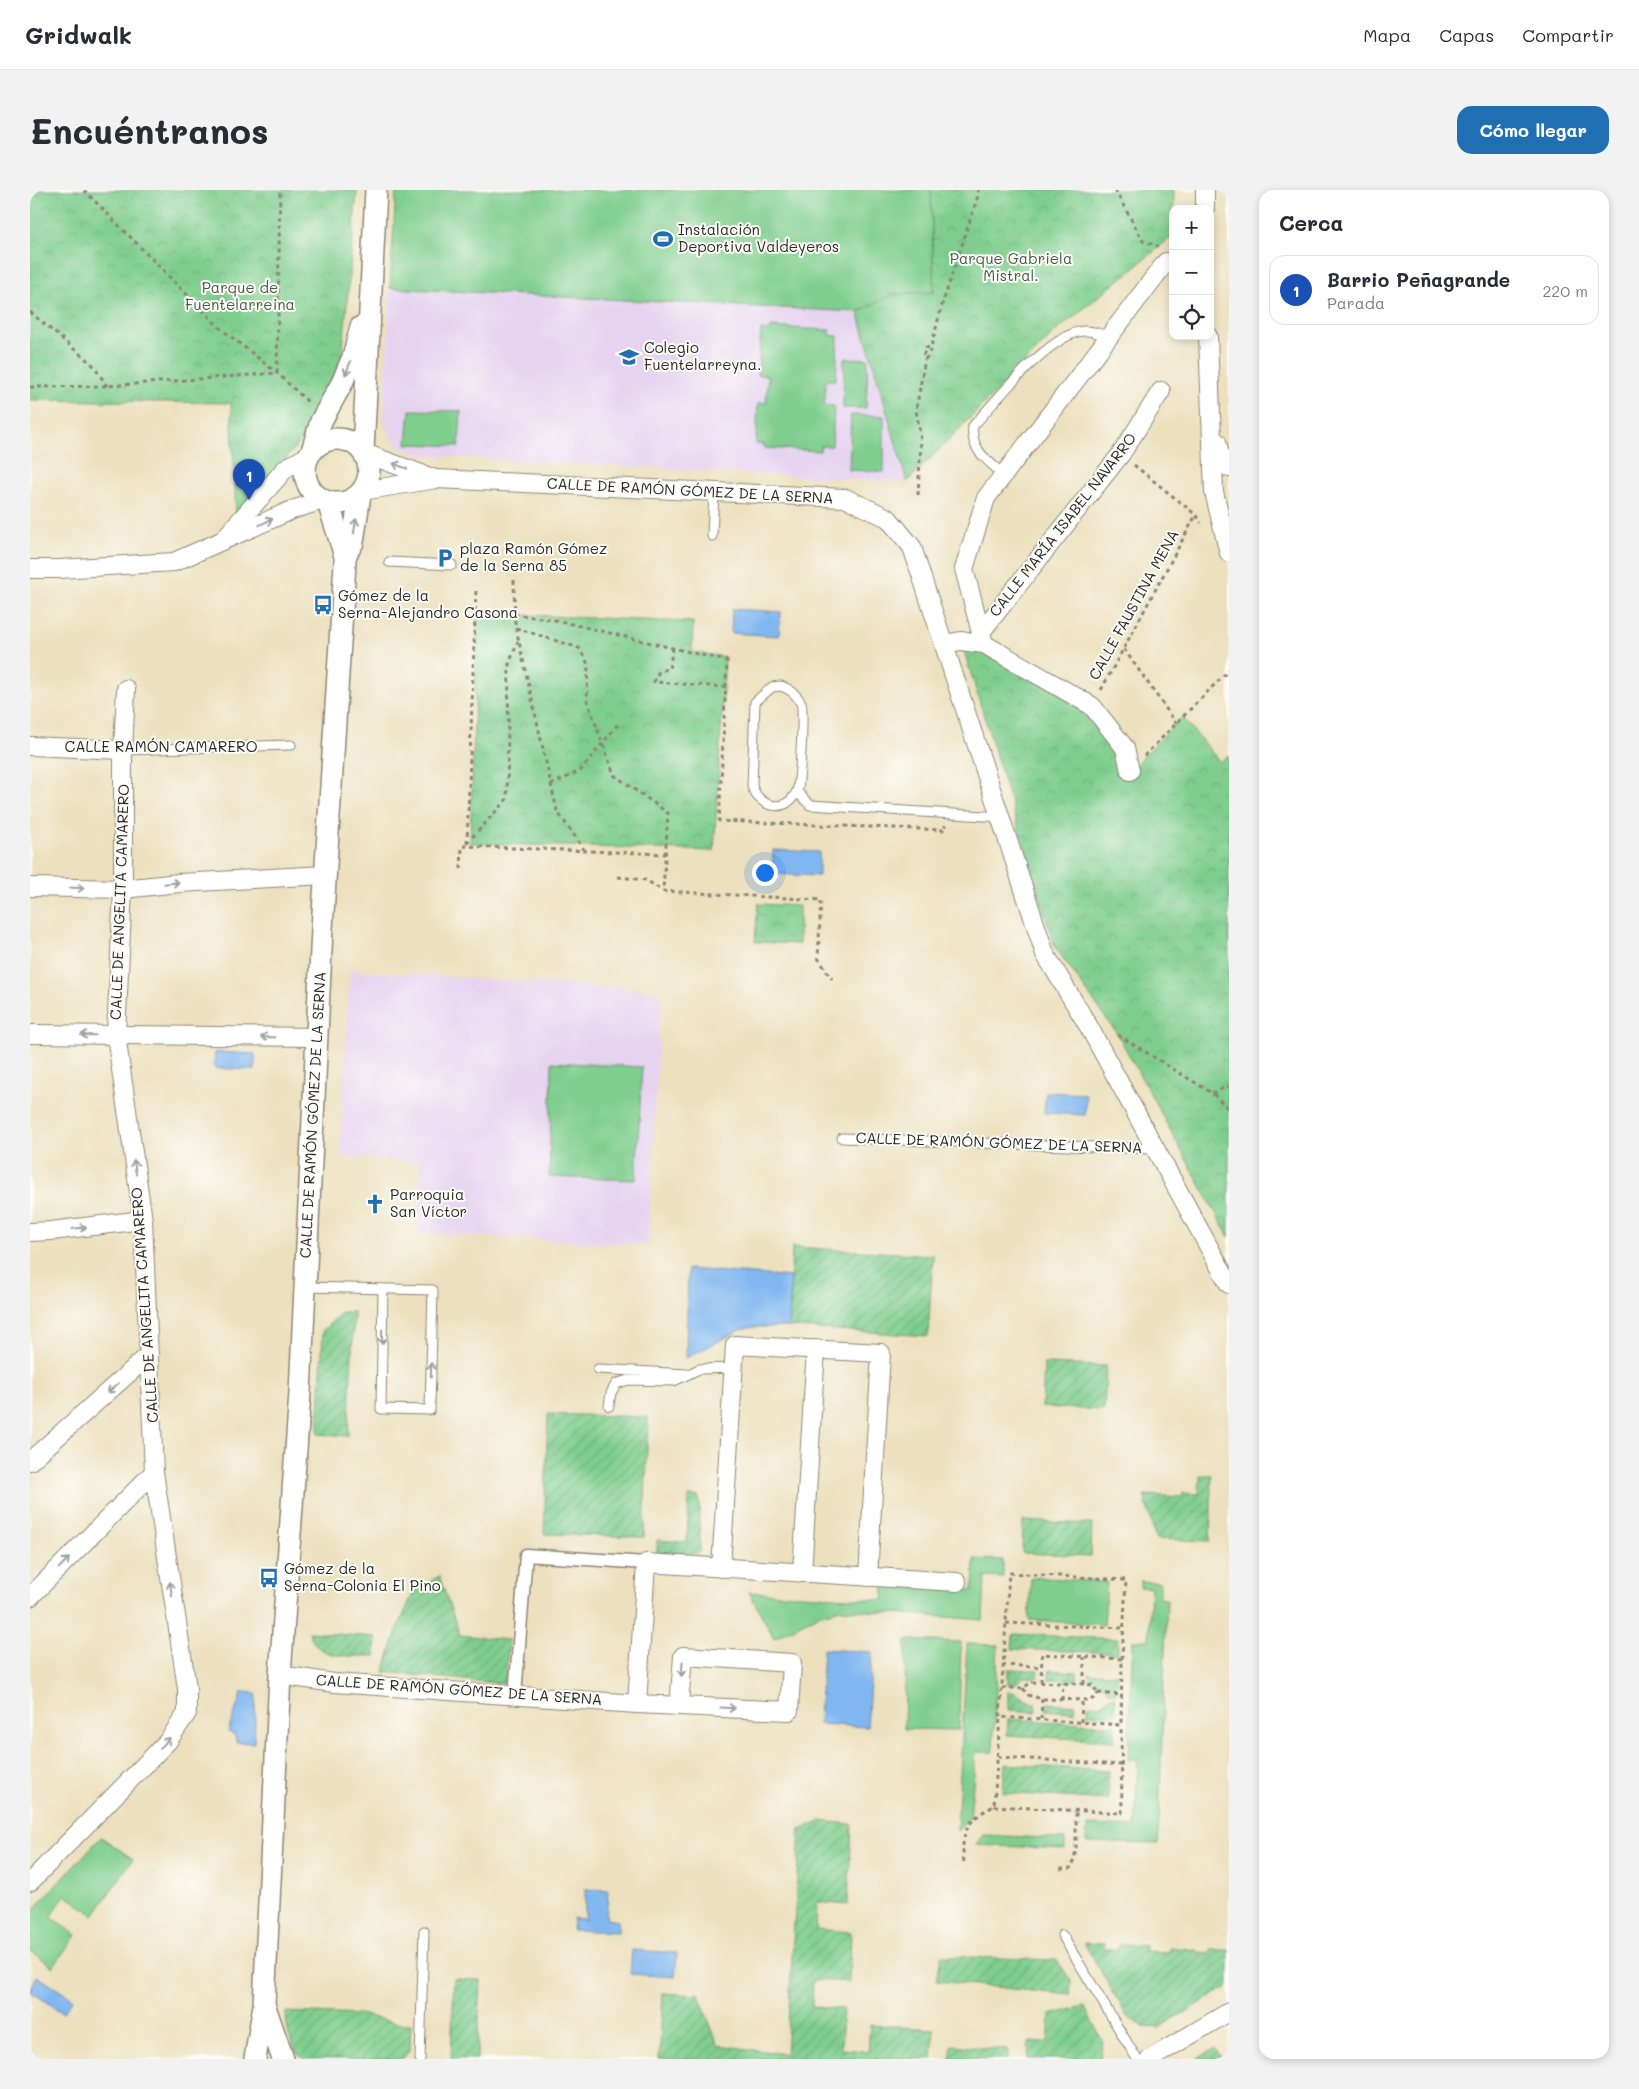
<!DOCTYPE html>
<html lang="es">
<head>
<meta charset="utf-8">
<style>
  body { margin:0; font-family:Mali,sans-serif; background:#f2f2f3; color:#2b2b33 }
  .controls { position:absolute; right:15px; top:15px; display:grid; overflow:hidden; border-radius:10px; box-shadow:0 2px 8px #0003 }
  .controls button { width:45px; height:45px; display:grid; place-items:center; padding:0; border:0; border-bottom:1px solid #e1e1e2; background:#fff; color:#2b2b33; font:25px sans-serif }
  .you { position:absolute; left:734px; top:682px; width:18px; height:18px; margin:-12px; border:4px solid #fff; border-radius:50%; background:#1a73e8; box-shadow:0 0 0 8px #1a73e833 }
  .badge { display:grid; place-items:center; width:32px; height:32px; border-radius:50%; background:#1f6fb2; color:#fff; font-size:16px; font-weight:700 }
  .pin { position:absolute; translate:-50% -41px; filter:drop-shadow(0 1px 2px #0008) }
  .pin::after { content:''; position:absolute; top:26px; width:18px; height:15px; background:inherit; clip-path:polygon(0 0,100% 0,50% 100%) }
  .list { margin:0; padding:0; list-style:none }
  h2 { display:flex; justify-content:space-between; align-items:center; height:65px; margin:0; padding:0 20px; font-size:21px }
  h2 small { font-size:16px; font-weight:400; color:#7c7c81 }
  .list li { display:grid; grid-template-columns:32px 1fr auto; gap:15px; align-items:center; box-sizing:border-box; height:70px; margin:0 10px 10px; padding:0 10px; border:1px solid #e1e1e2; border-radius:15px }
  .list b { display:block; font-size:19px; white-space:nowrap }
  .list p { margin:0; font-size:16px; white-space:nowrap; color:#7c7c81 }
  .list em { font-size:16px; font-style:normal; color:#7c7c81 }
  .icon { flex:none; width:28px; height:28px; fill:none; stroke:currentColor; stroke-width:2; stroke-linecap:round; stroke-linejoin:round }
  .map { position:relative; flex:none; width:1199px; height:1869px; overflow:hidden; border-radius:15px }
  header { display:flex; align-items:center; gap:30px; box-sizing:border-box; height:70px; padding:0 25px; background:#fff; border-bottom:1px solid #e1e1e2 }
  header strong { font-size:24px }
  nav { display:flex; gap:28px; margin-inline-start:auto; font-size:18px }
  .intro { display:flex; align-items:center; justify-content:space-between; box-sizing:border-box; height:120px; padding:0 30px }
  h1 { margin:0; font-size:35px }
  .button { padding:12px 22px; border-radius:15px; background:#1f6fb2; color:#fff; font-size:18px; font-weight:700 }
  main { display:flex; gap:30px; padding:0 30px }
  aside { flex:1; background:#fff; border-radius:15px; box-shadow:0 2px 8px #0003 }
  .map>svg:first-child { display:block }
</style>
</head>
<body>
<header>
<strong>Gridwalk</strong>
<nav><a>Mapa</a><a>Capas</a><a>Compartir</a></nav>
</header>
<div class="intro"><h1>Encuéntranos</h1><a class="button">Cómo llegar</a></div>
<main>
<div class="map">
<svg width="1199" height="1869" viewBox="0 0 1199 1869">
  <defs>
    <pattern id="park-crowns" width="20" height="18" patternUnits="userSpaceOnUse" patternTransform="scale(1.25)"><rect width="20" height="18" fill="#7fce8e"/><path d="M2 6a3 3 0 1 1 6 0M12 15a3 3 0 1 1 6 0" fill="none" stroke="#6eb17b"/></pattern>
    <pattern id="garden-furrows" width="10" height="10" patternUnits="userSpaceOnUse" patternTransform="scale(1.25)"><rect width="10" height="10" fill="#7fce8e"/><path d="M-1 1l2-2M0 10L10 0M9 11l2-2" fill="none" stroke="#6eb17b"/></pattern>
  </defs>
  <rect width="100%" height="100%" fill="#fdfcf7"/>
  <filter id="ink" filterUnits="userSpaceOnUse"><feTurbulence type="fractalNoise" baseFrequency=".02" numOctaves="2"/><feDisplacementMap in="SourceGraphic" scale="10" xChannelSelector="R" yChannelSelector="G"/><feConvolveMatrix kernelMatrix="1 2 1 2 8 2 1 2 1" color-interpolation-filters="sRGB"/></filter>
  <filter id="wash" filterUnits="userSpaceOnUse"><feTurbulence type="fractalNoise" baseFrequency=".0096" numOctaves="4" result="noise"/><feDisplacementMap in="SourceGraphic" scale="20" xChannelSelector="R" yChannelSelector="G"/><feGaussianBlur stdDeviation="1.12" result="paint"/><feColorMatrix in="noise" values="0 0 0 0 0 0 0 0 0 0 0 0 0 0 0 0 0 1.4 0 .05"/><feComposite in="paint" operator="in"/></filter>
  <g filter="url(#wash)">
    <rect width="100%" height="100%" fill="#ece0be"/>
    <!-- built -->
    <g fill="#e6d3f0">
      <path d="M360,98l468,24 49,170 -485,-27 -21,-7 -11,-13 -6,-15z"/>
      <path d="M320,780l311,21 -13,254 -231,-12 4,-71 -81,-6z"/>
    </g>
    <!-- grass -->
    <g fill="#7fce8e" stroke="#557c5c">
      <path d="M366,0h535l3,102 -40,2 -36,18 -468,-24z"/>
      <path d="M741,137l59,3v5l8,1 -2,44h-10l-2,25 10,1 -2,40h-11l-1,5 -56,-3v-4h-8l2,-41h8l2,-27 -10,-1 3,-45 9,1z"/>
      <path d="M814,168l24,1 -2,49h-23z"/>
      <path d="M380,220l51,1 -2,35 -52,-2z"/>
      <path d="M821,225l33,1v56l-35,-2z"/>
      <path d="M522,872l90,5 -6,113 -87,-3z"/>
      <path d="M944,1369l29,1v18l-18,-1 -2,43 -142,-11 -23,6 -44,23 -25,-46 134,8 1,-14 89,4z"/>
      <path d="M1001,1387l76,5 -3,43 -75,-5z"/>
      <path d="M1110,1391l20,1v16l7,1 -9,245 -72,-2 1,-17 48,2 3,-67h-10l5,-120h16l2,-52 -11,-1z"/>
      <path d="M876,1450l55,2 -2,88 -55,-1z"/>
      <path d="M937,1454l31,1 -5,107h-17l-6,66 -13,13z"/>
      <path d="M954,1645l81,4v10l-89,-4z"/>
      <path d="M71,1647l32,22 -39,56 -29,-20 -14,22 25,18 -23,32 -23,-17v-37z"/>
    </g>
    <!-- park -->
    <g fill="url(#park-crowns)" stroke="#557c5c">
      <path d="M0,0h327l-15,169 -38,78 -68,80 -5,-114 -201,-3z"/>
      <path d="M901,0h243l-1,46 -118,96 -148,150 -49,-170 36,-18 40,-2z"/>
      <path d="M448,423l215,9 -1,30 33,5 -11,194 -244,-8z"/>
      <path d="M931,451l131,65 38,64 52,-53 38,45 9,-7v482l-111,-202 -63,-88z"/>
      <path d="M728,714l41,2v38l-44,-2z"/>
    </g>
    <!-- garden -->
    <g fill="url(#garden-furrows)" stroke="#557c5c">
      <path d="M762,1057l141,8 -5,81 -139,-9z"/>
      <path d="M312,1122h12l-6,124 -30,-2 5,-104z"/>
      <path d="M1014,1174l62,2 -2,44 -62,-3z"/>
      <path d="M518,1224l100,3 -4,120 -100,-3z"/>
      <path d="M1170,1285h12l-2,66 -54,-2 -12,-44 38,2 1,-4 16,1z"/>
      <path d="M659,1306l10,1 1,54 -6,3 -37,-2v-12l30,2z"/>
      <path d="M993,1331l69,3 -1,32 -69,-3z"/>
      <path d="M409,1386l21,59 49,5 -4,44 -121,-12 13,-42 17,-39z"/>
      <path d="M279,1442l67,5 -1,19c-24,-1 -58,6 -66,-24z"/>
      <path d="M983,1444l105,5v14l-106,-4z"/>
      <path d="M978,1479l30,1 -1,8 -13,-1 -10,8 -6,-1z"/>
      <path d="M1020,1480l27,2v8l-28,-1z"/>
      <path d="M1059,1483l29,1 -2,19 -6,-1 -6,-7 -14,-4z"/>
      <path d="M978,1501c10,1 16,10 27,12l1,9 -28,-2z"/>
      <path d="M1080,1507h5v18l-27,-1v-8l14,-2z"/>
      <path d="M1017,1513l29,2 -1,7 -29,-2z"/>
      <path d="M978,1529l107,6 -1,16 -107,-6z"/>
      <path d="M975,1574l104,7 -1,29 -105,-7z"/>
      <path d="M790,1631l32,3 -4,81 -31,-3 -1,27 35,3 -2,50 -36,-2 -1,27 31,2 -2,40 27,2 2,-26 64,4 -2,30h-273l4,-66 36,2 19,50 68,9 14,-225z"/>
      <path d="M1054,1753l20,1v5h14l1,-5 26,1v6l24,1v-5l28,3v3l13,1 1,-4h18v36l-71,42 -15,-1 -16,-11z"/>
      <path d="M911,1766l116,4 14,21 -1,14 -133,-14z"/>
      <path d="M424,1789l27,1 -4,79h-26z"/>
      <path d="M1054,1816l19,36 -3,17h-72l1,-17 19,1 2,-28z"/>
      <path d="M256,1822l78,3 31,8 16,1 -1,25 -7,10h-100c-13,-12 -17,-30 -17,-47z"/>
      <path d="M922,1855l56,5 -1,9h-57z"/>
      <path d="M1186,1858l6,11h-25z"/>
    </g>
    <!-- water -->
    <g fill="#81b7f0" stroke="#56718e">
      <path d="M702,419l49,3 -2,24 -48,-3z"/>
      <path d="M743,660l46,2v24l-46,-2z"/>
      <path d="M185,862l40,2v16l-41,-2z"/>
      <path d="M1016,902l40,2 -1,21 -41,-2z"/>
      <path d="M658,1079l103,8 -2,50h-34l-13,2 -56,29z"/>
      <path d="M793,1459l49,3 -5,75 -48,-3z"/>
      <path d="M212,1502l14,1 -2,50 -18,-1 -1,-7 -7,-3z"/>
      <path d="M555,1699l23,1 -2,29 12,2v11l-46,-2 1,-12 12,1z"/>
      <path d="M602,1760l45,3 -2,24 -45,-3z"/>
      <path d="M7,1786l36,23 -10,14 -33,-22z"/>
    </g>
  </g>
  <g filter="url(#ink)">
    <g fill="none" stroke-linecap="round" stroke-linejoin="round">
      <defs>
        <g id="service">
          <path d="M974,285c-17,-15 -34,-25 -31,-49 22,-24 81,-98 114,-95 7,0 15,4 22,5"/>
          <path d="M682,346l2,-44"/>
          <path d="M359,372l63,3"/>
          <path d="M751,496c9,3 16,9 20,17 3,7 -1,80 -4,88 -11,24 -39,16 -45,-5l3,-84 17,-15z"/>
          <path d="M93,560l168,-5"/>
          <path d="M767,602l13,13 191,12"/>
          <path d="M812,948l313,11"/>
          <path d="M275,1097l128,3 -3,120 -49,-1 2,-120"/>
          <path d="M568,1179l90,5"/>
          <path d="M579,1216l2,-13 5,-9 12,-4 46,1 25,-12 34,-1"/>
          <path d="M1032,1745l75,124"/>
          <path d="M390,1869l4,-128"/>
        </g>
        <path id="pedestrian" d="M485,1505l11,-140 120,8"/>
        <g id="minor">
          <path d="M1175,0v19"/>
          <path d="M1178,146l6,156 15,61"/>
          <path d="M1187,252l4,17 8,9"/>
          <path d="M334,263l71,26"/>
          <path d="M332,301l74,-12 409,19 43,20 24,29 133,407 44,73 140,257"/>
          <path d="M193,350l63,-72 22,-12"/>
          <path d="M0,379h29l115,-7 118,-52 31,-10"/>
          <path d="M951,442l140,-178 40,-63"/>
          <path d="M914,454l17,-3 23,3 108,62 33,42 5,23"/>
          <path d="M954,454l-20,-75 22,-71 180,-236 7,3"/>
          <path d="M0,556l93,4"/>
          <path d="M0,697l93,2 56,-6 146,-8"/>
          <path d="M0,844l287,3"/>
          <path d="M0,1042l21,-1 92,-11"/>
          <path d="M0,1271l119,-106"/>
          <path d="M691,1378l14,-223 146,8 -13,224"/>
          <path d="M772,1383l14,-224"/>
          <path d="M0,1407l124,-125"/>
          <path d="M250,1485l54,8 303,21 152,7 3,-48 -109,-7 -4,50"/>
          <path d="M607,1514l9,-141 311,19"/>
          <path d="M0,1692l138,-141 19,-28v-25l-33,-216 -11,-252 -27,-185 7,-146v-139l3,-61"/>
          <path d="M1120,1869l79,-47"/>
        </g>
        <g id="tertiary">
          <circle cx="307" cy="281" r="32"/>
          <path d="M282,261l9,-30 21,-38 11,-26 8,-30"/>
          <path d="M333,261l13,-261"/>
          <path d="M315,366l8,-14 7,-48"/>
          <path d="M235,1817l18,52"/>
          <path d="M225,1869l9,-54 16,-330 20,-282 22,-464 23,-366v-7l-17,-54"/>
        </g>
      </defs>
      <!-- service casing -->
      <use href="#service" stroke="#8c8674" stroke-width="11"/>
      <!-- pedestrian casing -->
      <use href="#pedestrian" stroke="#8c8674" stroke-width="15"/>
      <!-- minor casing -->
      <use href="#minor" stroke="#8c8674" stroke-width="20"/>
      <!-- tertiary casing -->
      <use href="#tertiary" stroke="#8c8674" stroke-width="24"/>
      <!-- path -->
      <g stroke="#8c8674" stroke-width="3" stroke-dasharray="4 4" stroke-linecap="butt">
        <path d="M54,0l136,138 57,45 31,29"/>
        <path d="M1085,0l28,51 15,5"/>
        <path d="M0,122l63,53 14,21"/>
        <path d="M899,158l-3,-1 -3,9 2,3 4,-4 13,-50 36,-109v-6"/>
        <path d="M0,197l77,-1 170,-13 3,-183"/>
        <path d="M1104,275l62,50 5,8"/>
        <path d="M888,305l3,-55 -5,-30 9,-51"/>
        <path d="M484,390l1,44 42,187 28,40"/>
        <path d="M484,424l41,6 172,41 -8,160 226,9v-5"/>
        <path d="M486,438l63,20 9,16 -1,36 27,75 54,38 -5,78"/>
        <path d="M643,458l-4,21 -10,2 -5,11 72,5"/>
        <path d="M1094,459l52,74"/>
        <path d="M1071,500l95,-175"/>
        <path d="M1114,566l85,-86"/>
        <path d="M521,595l30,-15 37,-46"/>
        <path d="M437,653l9,-254"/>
        <path d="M437,653l40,-44 2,-135 9,-23"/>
        <path d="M431,679l1,-23 203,8"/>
        <path d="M588,687l28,3 17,11 158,9 -3,58 14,21"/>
        <path d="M1088,845l94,58 17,16"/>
        <path d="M1182,903l17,-7"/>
        <path d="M976,1433l117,5"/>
        <path d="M972,1475l39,2"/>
        <path d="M1011,1492l1,-28 80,5 -1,66 -121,-8 9,-144 117,7 -4,79"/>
        <path d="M1054,1494v-27"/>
        <path d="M972,1498h21l9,-6 52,2 8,1 6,8"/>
        <path d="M993,1498l5,7 14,4 48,1 6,-3 2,-4"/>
        <path d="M1068,1503l24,2"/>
        <path d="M1032,1510l1,-17"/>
        <path d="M1011,1529l1,-20"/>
        <path d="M1051,1532l1,-21"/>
        <path d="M968,1567l124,8"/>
        <path d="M964,1616l128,7 -1,-88"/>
        <path d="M934,1672c-4,-29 3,-43 30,-56l6,-89"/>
        <path d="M1030,1679l12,-1 4,-18v-38"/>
      </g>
      <!-- service -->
      <use href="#service" stroke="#fff" stroke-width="9"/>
      <!-- pedestrian -->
      <use href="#pedestrian" stroke="#fff" stroke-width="12"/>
      <!-- minor -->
      <use href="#minor" stroke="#fff" stroke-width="18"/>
      <!-- tertiary -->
      <use href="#tertiary" stroke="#fff" stroke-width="21"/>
    </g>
    <!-- one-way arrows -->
    <defs><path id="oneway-shaft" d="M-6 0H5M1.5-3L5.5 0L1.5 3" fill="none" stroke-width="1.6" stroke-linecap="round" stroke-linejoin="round" transform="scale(1.25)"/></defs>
    <g stroke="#a0a0a0">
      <use href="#oneway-shaft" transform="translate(318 178) rotate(112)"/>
      <use href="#oneway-shaft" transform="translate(370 276) rotate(-159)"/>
      <use href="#oneway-shaft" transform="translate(236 332) rotate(-25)"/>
      <use href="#oneway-shaft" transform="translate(325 336) rotate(-81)"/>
      <use href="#oneway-shaft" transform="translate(142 693) rotate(-6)"/>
      <use href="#oneway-shaft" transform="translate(47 698) rotate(1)"/>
      <use href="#oneway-shaft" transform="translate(58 845) rotate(-179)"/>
      <use href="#oneway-shaft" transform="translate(238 847) rotate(-179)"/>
      <use href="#oneway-shaft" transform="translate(105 977) rotate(-98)"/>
      <use href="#oneway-shaft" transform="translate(49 1038) rotate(-7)"/>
      <use href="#oneway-shaft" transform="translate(352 1147) rotate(91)"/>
      <use href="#oneway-shaft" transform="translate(401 1180) rotate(-89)"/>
      <use href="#oneway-shaft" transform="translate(83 1198) rotate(139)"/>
      <use href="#oneway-shaft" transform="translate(34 1373) rotate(-45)"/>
      <use href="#oneway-shaft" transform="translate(141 1399) rotate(-98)"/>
      <use href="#oneway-shaft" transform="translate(652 1479) rotate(95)"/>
      <use href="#oneway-shaft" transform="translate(698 1518) rotate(3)"/>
      <use href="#oneway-shaft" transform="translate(135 1553) rotate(-48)"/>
    </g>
  </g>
  <!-- icons -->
  <defs>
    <symbol id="stadium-bare" viewBox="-9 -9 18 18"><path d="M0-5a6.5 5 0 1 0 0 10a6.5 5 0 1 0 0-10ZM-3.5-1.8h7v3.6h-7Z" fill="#1f6fb2" stroke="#fdfcf7" stroke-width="2.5" paint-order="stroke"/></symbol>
    <symbol id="school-bare" viewBox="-9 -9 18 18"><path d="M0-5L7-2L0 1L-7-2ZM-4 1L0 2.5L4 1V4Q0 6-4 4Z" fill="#1f6fb2" stroke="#fdfcf7" stroke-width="2.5" paint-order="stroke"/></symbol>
    <symbol id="parking-bare" viewBox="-9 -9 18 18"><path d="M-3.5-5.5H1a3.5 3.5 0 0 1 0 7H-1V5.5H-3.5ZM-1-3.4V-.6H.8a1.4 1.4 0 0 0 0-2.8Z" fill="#1f6fb2" stroke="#fdfcf7" stroke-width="2.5" paint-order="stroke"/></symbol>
    <symbol id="bus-bare" viewBox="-9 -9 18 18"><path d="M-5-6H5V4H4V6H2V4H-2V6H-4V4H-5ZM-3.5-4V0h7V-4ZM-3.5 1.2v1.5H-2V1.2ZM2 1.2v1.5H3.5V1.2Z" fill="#1f6fb2" stroke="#fdfcf7" stroke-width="2.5" paint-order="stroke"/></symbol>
    <symbol id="church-bare" viewBox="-9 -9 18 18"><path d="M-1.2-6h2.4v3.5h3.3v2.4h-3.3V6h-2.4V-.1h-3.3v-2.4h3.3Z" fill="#1f6fb2" stroke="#fdfcf7" stroke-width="2.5" paint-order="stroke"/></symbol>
  </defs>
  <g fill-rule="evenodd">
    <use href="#stadium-bare" x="619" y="35" width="28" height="28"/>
    <use href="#school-bare" x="585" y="153" width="28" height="28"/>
    <use href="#parking-bare" x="401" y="354" width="28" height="28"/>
    <use href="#bus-bare" x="279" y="401" width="28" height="28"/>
    <use href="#church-bare" x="331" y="1000" width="28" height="28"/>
    <use href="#bus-bare" x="225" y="1374" width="28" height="28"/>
  </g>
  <g text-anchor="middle" stroke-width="4" stroke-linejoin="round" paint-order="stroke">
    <!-- poi labels -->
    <g font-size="15" fill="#2b2b2b" stroke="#fdfcf7" text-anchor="start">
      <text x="648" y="45">Instalación<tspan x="648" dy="17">Deportiva Valdeyeros</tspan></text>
      <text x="614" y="163">Colegio<tspan x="614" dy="17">Fuentelarreyna.</tspan></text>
      <text x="430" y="364">plaza Ramón Gómez<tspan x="430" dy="17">de la Serna 85</tspan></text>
      <text x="308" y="411">Gómez de la<tspan x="308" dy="17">Serna-Alejandro Casona</tspan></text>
      <text x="360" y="1010">Parroquia<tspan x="360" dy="17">San Víctor</tspan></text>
      <text x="254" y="1384">Gómez de la<tspan x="254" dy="17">Serna-Colonia El Pino</tspan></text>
    </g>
    <!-- park labels -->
    <g font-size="15" fill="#445c49" stroke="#fdfcf7">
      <text x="981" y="74">Parque Gabriela<tspan x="981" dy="17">Mistral.</tspan></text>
      <text x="210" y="103">Parque de<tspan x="210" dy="17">Fuentelarreina</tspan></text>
    </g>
    <!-- street labels -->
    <g font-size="15" fill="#2b2b2b" stroke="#fdfcf7">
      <text transform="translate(660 301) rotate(3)" y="5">CALLE DE RAMÓN GÓMEZ DE LA SERNA</text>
      <text transform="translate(1033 335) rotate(-52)" y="5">CALLE MARÍA ISABEL NAVARRO</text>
      <text transform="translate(1104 415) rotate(-61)" y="5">CALLE FAUSTINA MENA</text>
      <text x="131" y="562">CALLE RAMÓN CAMARERO</text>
      <text transform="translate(90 712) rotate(-88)" y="5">CALLE DE ANGELITA CAMARERO</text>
      <text transform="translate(283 925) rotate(-87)" y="5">CALLE DE RAMÓN GÓMEZ DE LA SERNA</text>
      <text transform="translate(969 953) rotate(2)" y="5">CALLE DE RAMÓN GÓMEZ DE LA SERNA</text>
      <text transform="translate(115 1115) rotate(-94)" y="5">CALLE DE ANGELITA CAMARERO</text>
      <text transform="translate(429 1500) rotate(4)" y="5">CALLE DE RAMÓN GÓMEZ DE LA SERNA</text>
    </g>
  </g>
</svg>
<div class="controls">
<button>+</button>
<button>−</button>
<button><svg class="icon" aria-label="locate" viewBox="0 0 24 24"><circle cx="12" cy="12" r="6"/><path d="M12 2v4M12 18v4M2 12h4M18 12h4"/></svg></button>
</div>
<div class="you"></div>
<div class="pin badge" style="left:219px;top:310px;background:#1a4fb4">1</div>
</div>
<aside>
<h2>Cerca<small></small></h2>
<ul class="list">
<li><span class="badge" style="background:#1a4fb4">1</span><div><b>Barrio Peñagrande</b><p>Parada</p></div><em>220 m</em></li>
</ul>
</aside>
</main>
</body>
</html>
